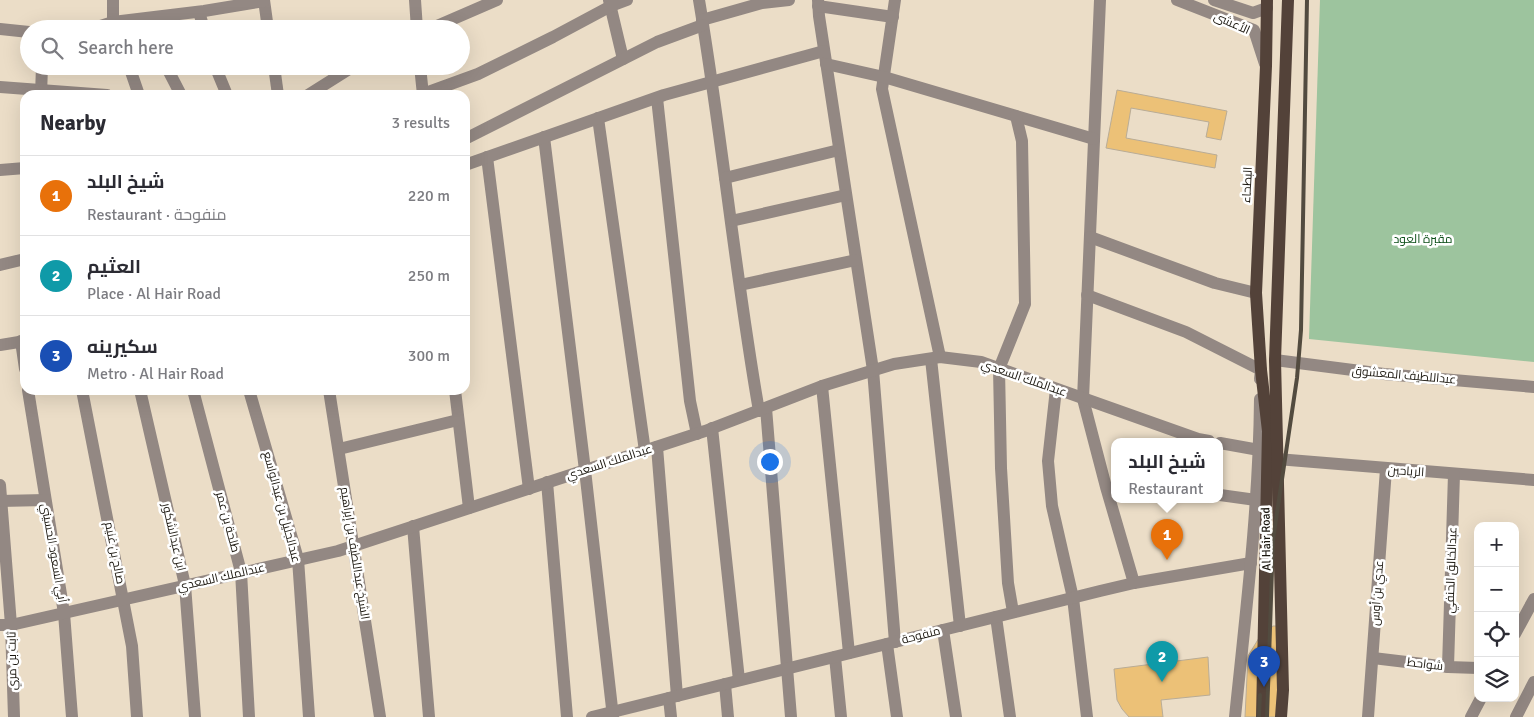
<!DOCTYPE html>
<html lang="en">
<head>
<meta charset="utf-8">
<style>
  body { margin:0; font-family:Signika,Cairo,sans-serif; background:#f2f2f3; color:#2b2b33 }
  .controls { position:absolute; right:15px; bottom:15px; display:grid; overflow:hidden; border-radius:10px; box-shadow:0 5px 20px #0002 }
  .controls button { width:45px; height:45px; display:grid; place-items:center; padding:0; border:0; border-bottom:1px solid #e1e1e2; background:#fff; color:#2b2b33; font:25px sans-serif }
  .you { position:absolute; left:769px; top:461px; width:18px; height:18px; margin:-12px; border:4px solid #fff; border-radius:50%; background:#1a73e8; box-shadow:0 0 0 8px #1a73e833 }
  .badge { display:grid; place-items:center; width:32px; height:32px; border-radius:50%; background:#5f5f2c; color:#fff; font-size:16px; font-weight:700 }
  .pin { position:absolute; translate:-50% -41px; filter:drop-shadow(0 1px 2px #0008) }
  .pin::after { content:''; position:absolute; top:26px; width:18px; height:15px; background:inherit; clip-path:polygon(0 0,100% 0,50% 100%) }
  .popup { position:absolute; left:1111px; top:438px; width:112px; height:65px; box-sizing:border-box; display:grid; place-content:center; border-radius:10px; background:#fff; filter:drop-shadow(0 1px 4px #0005); font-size:16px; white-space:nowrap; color:#7c7c81 }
  .popup b { font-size:19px; color:#2b2b33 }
  .popup::after { content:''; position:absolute; left:50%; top:100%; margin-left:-10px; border:10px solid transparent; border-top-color:#fff }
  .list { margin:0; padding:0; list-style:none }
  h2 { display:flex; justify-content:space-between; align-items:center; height:65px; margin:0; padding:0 20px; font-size:21px }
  h2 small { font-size:16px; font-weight:400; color:#7c7c81 }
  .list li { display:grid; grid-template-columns:32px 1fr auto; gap:15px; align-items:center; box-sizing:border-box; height:80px; padding:0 20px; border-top:1px solid #e1e1e2 }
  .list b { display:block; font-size:19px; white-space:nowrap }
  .list p { margin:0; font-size:16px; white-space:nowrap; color:#7c7c81 }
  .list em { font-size:16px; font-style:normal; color:#7c7c81 }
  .icon { flex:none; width:28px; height:28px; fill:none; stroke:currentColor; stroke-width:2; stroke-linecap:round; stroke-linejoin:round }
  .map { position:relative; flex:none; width:1534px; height:717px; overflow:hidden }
  .search { position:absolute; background:#fff; box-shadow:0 5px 20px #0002; left:20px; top:20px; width:450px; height:55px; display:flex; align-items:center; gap:12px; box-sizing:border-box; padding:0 18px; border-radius:28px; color:#7c7c81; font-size:19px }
  .panel { position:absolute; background:#fff; box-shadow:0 5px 20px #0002; left:20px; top:90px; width:450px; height:305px; border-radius:15px }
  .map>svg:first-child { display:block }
</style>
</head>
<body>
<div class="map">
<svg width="1534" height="717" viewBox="0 0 1534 717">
  <rect width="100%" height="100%" fill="#ebddc7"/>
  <!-- green -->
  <path fill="#9dc49e" d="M1320,0h214v362l-225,-23z"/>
  <!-- building -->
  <g fill="#ecc177" stroke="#b9ac96">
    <path d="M1117,90l110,21 -6,29 -15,-3 3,-15 -78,-14 -5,30 91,17 -2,13 -109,-20z"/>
    <path d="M1273,626h4l2,91h-34l3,-61 14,-23z"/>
    <path d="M1208,657l2,38 -49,5 2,17h-34l-7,-8 -5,-9 -3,-31z"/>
  </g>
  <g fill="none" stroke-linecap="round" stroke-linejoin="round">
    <!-- minor -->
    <g stroke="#938883" stroke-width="12">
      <path d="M113,0v22l3,7"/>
      <path d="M264,0l4,29"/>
      <path d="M415,0l2,29"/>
      <path d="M609,0l14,59"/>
      <path d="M699,0c23,136 36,274 60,411"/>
      <path d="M818,0l1,16 54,354 22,272"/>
      <path d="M895,0l-13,89 58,268"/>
      <path d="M1100,0l-17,399 23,88 28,96"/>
      <path d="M1177,0l77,30 11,34"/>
      <path d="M1214,0l39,13 14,-5"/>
      <path d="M818,6l75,11"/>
      <path d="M199,12l5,17"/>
      <path d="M702,20l60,-17 27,-3"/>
      <path d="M0,29l29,3"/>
      <path d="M91,29l22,-7 91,-11 60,-10"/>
      <path d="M430,29l67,-29"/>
      <path d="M826,64l58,13 210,62"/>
      <path d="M129,66l10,29"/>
      <path d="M166,66l15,29"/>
      <path d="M215,66l12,29"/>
      <path d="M274,66l4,29"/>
      <path d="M420,66l3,29"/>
      <path d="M0,87l107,8"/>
      <path d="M423,94l55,-20 75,-37 58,-31 16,-6"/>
      <path d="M41,95l1,-29"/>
      <path d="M308,95l46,-29"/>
      <path d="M657,98l33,303 7,33"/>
      <path d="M598,118l47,333"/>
      <path d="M544,137l41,333 28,247"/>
      <path d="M465,139l192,-97 46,-17"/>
      <path d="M487,157l42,332"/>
      <path d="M465,165l199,-70 160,-44"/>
      <path d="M0,170l25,-2"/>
      <path d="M725,178l114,-28"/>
      <path d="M731,221l115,-26"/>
      <path d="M1090,237l125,46 41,10"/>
      <path d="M0,265l25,-6"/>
      <path d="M740,285l116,-25"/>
      <path d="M1087,295l99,37 75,38 -1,9"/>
      <path d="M21,341l4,28"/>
      <path d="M0,345l25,-4"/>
      <path d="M931,359l29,267"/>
      <path d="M1275,360l109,14 150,13"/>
      <path d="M822,386l27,267"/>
      <path d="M1056,389l-8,72 4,45 21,92 14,119"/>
      <path d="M28,390l36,223 8,104"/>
      <path d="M82,390l50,256 5,71"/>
      <path d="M140,390l45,195 10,132"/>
      <path d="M193,390l48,182 8,145"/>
      <path d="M249,390l49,169 11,158"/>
      <path d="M329,390l51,327"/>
      <path d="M455,390l14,118"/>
      <path d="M766,408l25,309"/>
      <path d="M712,428l27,252"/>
      <path d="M1220,443l39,7"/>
      <path d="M657,447l20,249"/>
      <path d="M339,449l119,-29"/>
      <path d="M1277,459l257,21"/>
      <path d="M547,482l20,235"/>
      <path d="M0,485l11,140 3,92"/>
      <path d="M1220,495l36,5"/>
      <path d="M0,501l45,-1"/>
      <path d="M413,526l16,191"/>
      <path d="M1013,612l-5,-29 -7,-115 -2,-99 26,-65 -3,-163 -6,-25"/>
      <path d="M996,617l14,100"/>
      <path d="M0,625h11l327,-74 367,-120 117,-45 72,-22 46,-7 41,5 217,77 11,2"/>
      <path d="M943,630l13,87"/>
      <path d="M1515,634l19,-35"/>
      <path d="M887,644l10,73"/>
      <path d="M835,657l6,60"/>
      <path d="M1373,658l75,9 30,1"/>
      <path d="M1448,667l6,-193"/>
      <path d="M725,684l3,33"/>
      <path d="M669,698l2,19"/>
      <path d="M592,717l508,-126 34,-8 117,-20"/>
      <path d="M1235,717c11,-106 24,-212 25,-318"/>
      <path d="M1368,717l18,-248"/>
      <path d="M1471,717l10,-19"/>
      <path d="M1516,717l18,-35"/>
    </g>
    <!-- major -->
    <g stroke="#534239" stroke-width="12">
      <path d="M1262,717l6,-286 -7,-61 -5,-77 10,-227 1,-66"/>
      <path d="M1281,717l2,-27 -8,-330 13,-360"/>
    </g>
    <!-- rail -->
    <g stroke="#524b3f" stroke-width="4">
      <path d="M1259,717l1,-22"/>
      <path d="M1267,717l6,-177 24,-162 4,-48 6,-330"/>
    </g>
  </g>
  <g text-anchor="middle" stroke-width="5" stroke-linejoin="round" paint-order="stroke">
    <!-- street labels -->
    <g font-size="12" fill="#19150d" stroke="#fff">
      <text transform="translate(1232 23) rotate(24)" y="4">الأعشى</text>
      <text transform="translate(1247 185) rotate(-87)" y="4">البطحاء</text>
      <text transform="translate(1404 375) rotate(5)" y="4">عبداللطيف المعشوق</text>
      <text transform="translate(1024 378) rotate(19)" y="4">عبدالملك السعدي</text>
      <text transform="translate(609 462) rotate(-18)" y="4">عبدالملك السعدي</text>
      <text transform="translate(1406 471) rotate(4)" y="4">الرياحين</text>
      <text transform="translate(282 507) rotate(75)" y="4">عبدالجليل بن عبدالواسع</text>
      <text transform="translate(228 522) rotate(75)" y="4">طلحة بن عمر</text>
      <text transform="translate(174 537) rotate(77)" y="4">ابن عبدالشكور</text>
      <text transform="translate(1266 539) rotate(-91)" y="4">Al Hair Road</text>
      <text transform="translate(54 553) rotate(80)" y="4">أبي السعود الحسيني</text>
      <text transform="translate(115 553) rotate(79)" y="4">صالح بن غنيم</text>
      <text transform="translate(355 553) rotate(81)" y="4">الشيخ عبداللطيف بن إبراهيم</text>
      <text transform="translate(1451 570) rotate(-88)" y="4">عبدالخالق الحنفي</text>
      <text transform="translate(221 577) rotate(-13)" y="4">عبدالملك السعدي</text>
      <text transform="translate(1377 593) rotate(-86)" y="4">عدي بن أوس</text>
      <text transform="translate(921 635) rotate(-14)" y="4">منفوحة</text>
      <text transform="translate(12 661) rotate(-91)" y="4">ثابت بن مري</text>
      <text transform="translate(1425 664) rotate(7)" y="4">شواحط</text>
    </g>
    <!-- park labels -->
    <g font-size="12" fill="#0b4e17" stroke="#fff">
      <text x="1423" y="243">مقبرة العود</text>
    </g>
  </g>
</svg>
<div class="controls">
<button>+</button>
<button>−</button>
<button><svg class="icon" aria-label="locate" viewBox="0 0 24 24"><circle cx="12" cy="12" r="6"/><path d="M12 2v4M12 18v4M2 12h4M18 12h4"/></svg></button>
<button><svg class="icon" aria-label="layers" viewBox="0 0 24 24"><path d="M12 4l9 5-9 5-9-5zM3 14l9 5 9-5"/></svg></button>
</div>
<div class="you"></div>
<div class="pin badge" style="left:1167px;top:560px;background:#e8710a">1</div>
<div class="popup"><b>شيخ البلد</b>Restaurant</div>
<div class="pin badge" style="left:1162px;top:682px;background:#0f9aa8">2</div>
<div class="pin badge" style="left:1264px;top:687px;background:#1a4fb4">3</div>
<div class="search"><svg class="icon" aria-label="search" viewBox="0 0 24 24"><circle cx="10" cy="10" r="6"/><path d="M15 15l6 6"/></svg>Search here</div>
<section class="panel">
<h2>Nearby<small>3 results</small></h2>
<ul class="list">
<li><span class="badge" style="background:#e8710a">1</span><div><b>شيخ البلد</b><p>Restaurant · منفوحة</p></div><em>220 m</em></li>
<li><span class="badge" style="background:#0f9aa8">2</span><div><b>العثيم</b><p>Place · Al Hair Road</p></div><em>250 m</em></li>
<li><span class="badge" style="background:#1a4fb4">3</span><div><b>سكيرينه</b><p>Metro · Al Hair Road</p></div><em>300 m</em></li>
</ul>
</section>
</div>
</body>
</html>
